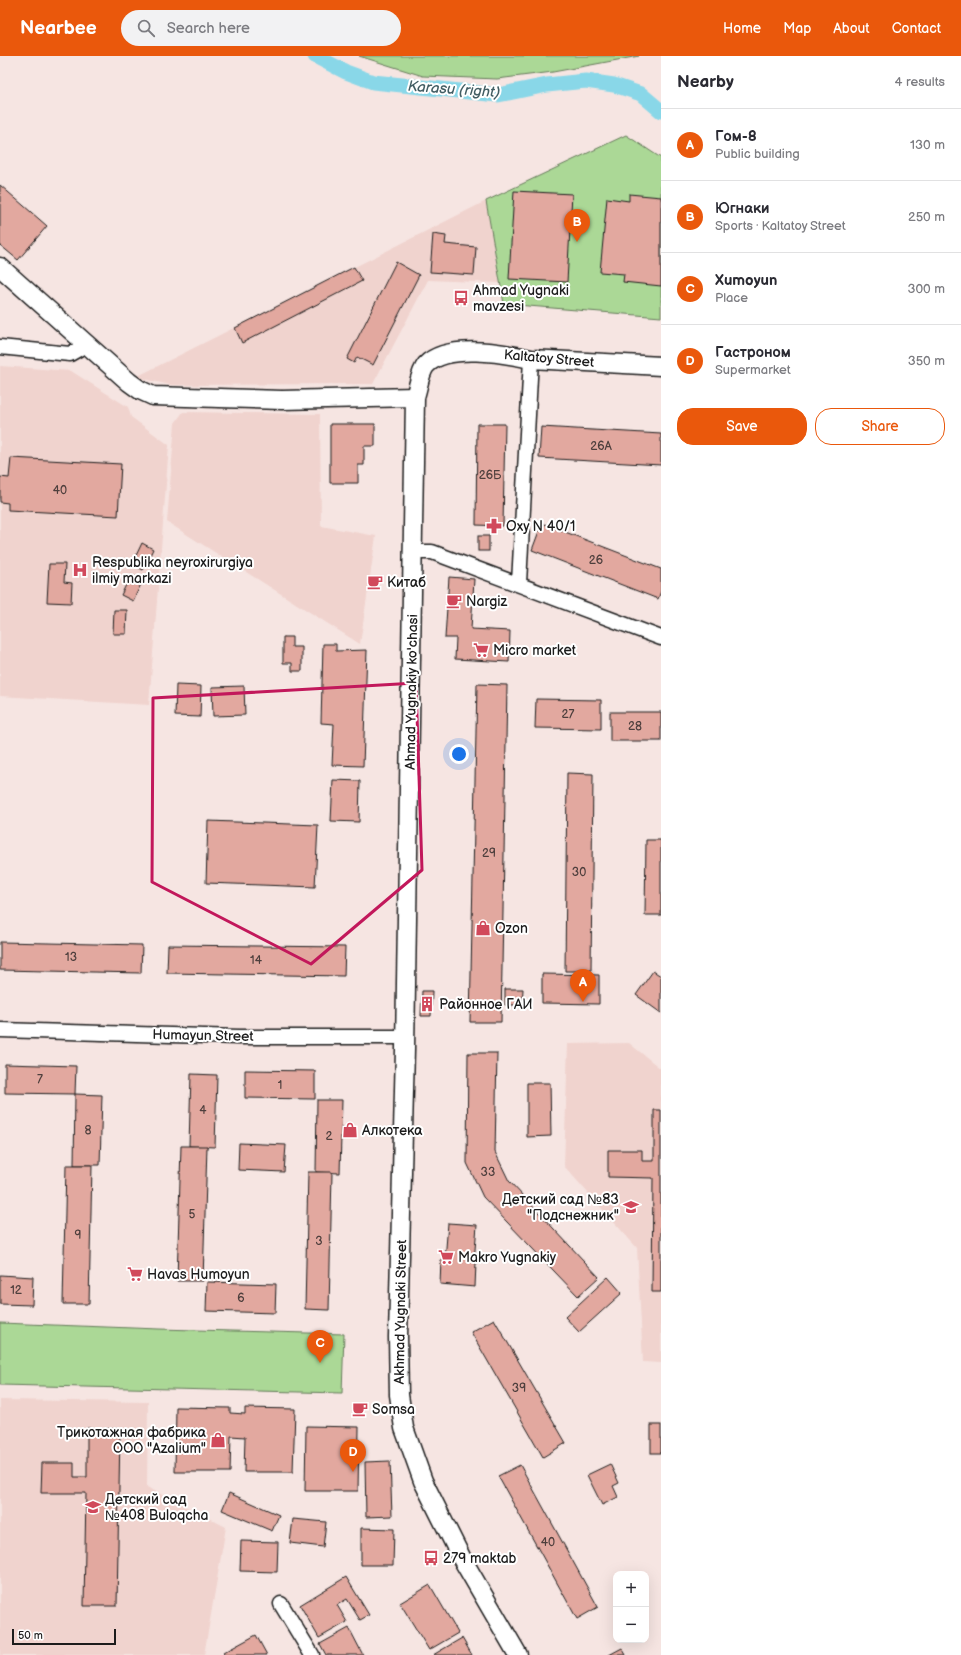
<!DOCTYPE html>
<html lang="en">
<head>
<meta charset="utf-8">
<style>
  body { margin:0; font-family:"Balsamiq Sans",sans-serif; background:#f2f2f3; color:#2b2b33 }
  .controls { position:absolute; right:12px; bottom:12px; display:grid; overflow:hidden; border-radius:8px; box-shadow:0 4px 16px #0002 }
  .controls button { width:36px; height:36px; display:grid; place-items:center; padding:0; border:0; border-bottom:1px solid #e1e1e2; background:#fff; color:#2b2b33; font:20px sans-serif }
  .scale { position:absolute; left:12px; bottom:10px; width:104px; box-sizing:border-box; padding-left:4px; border:2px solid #1c1c1c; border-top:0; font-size:11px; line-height:14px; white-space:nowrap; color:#1c1c1c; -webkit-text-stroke:3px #fff; paint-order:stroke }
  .you { position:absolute; left:459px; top:698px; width:14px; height:14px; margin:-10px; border:3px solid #fff; border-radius:50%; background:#1a73e8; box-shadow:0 0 0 6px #1a73e833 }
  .badge { display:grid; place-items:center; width:26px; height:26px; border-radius:50%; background:#ea580c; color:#fff; font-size:13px; font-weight:700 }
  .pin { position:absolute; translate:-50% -33px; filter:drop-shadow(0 1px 2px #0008) }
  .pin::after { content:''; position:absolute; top:21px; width:14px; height:12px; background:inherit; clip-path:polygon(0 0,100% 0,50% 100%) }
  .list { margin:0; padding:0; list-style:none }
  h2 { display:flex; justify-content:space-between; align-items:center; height:52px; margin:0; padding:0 16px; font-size:17px }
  h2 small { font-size:13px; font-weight:400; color:#7c7c81 }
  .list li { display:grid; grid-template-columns:26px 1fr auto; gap:12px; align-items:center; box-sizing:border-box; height:72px; padding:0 16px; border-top:1px solid #e1e1e2 }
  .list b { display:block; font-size:15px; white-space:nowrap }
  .list p { margin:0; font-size:13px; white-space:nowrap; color:#7c7c81 }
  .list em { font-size:13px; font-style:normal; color:#7c7c81 }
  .actions { display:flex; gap:8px; padding:12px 16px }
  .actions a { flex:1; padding:9px 0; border:1px solid #ea580c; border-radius:16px; text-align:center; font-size:14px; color:#ea580c }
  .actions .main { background:#ea580c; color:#fff }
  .icon { flex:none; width:22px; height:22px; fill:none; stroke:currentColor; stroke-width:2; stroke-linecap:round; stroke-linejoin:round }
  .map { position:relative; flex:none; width:661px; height:1599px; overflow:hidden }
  header { display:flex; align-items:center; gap:24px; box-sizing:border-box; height:56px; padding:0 20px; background:#ea580c; color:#fff }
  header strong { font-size:19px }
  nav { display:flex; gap:22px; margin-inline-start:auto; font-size:14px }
  .search { width:280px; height:36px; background:#f2f2f3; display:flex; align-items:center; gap:10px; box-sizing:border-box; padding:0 14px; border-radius:22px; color:#7c7c81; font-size:15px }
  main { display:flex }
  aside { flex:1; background:#fff }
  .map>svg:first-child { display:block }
</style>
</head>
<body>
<header>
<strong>Nearbee</strong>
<div class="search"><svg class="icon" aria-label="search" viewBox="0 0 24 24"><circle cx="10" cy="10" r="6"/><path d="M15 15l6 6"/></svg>Search here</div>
<nav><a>Home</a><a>Map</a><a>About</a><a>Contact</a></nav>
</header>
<main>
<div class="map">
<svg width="661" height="1599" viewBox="0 0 661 1599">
  <rect width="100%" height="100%" fill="#f6e5e2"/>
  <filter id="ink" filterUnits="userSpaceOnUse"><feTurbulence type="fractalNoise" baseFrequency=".025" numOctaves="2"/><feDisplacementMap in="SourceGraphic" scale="8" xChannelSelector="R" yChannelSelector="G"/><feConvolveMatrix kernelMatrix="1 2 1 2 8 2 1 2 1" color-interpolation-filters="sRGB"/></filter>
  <g filter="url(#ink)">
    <!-- built -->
    <g fill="#f0d3ce">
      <path d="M486,145l14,82 -72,-3 -55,104 -203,1 -34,-8z"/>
      <path d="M0,310l71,5 57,36 3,10 38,28 -20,260 -149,-9z"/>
      <path d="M183,356l137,2 1,112 55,10 -16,108 -193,-122 8,-99z"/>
      <path d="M629,987l32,26v294l-18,-1 -6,-114 -73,-82 4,-122z"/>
      <path d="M0,1344l148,2 -1,85 79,40 -22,128h-204z"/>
    </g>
    <!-- green -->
    <g fill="#abd896" stroke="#647a59">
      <path d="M359,0h280l-86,16 -56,7 -74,-3z"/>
      <path d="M626,79l35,23v159l-157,-13 -18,-103z"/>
      <path d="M0,1267l159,6 185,5 -2,59 -342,-8z"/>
    </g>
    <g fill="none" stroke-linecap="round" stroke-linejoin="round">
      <!-- canal -->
      <path stroke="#89d7e8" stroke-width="15" d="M315,0l31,16 27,10 125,13 49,-10 39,-4 28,4 27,9 20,17"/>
    </g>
    <!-- building -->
    <g fill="#e2a89f" stroke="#1c1c1c">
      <path d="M0,129l47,41 -29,34 -18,-15z"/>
      <path d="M514,135l58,3 -5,88 -58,-3z"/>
      <path d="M629,138l32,3v89l-38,-4 1,-8 -24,-2 7,-74 22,3z"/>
      <path d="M433,178l13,2 -1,8 31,3 -2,28 -44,-3z"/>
      <path d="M396,206l23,13 -46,90 -16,-8 -3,6 -7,-4z"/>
      <path d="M354,211l8,14 -120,62 -7,-15z"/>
      <path d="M330,368h45v22h-11v19h-6v18h-28z"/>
      <path d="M477,368h28l-2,102 -27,-1z"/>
      <path d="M541,371l120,7v31l-122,-7z"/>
      <path d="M11,402l110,6 -3,52 -110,-6v-7l-8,-1v-25l9,1z"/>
      <path d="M542,467l119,46v22l-3,8 -126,-49z"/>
      <rect x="478" y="480" width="11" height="15"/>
      <path d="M142,487l11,6 -10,21 -11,-6z"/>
      <path d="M49,508h16l-1,18 8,1 -1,20 -24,-1z"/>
      <path d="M131,519l12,5 -10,21 -12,-6z"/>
      <path d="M449,521l25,2 -3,50 39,2 -1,31 -54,-3 1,-21h-11z"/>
      <path d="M114,554h13l-1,24h-13z"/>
      <path d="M283,581h9v10h10v24h-10v-8h-9z"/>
      <path d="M323,588h13v7l31,-1 -4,116 -31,-1 2,-41 -13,-1z"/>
      <path d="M477,628l30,1 -6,337h-31z"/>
      <path d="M176,629l25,1 -1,31 -25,-1z"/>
      <path d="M244,630l1,29 -32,1 -1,-29z"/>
      <path d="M536,643l65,1v29l-66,-1z"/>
      <rect x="610" y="656" width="51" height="29"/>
      <path d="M567,717l26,1 -2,197h-26z"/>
      <path d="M333,724l27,1 -1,41 -28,-1z"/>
      <path d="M208,765l110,4 -3,62 -109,-4z"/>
      <path d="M646,784h15v75h-16z"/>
      <path d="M0,886l142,3 -1,28 -141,-3z"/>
      <path d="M168,889l177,2 -1,29 -177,-3z"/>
      <path d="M653,915l8,5v37l-25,-18z"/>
      <path d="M542,918l57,1v29l-57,-1z"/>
      <path d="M505,933h18l-1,16h-17z"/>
      <path d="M422,935h10l-1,25h-10z"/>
      <path d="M468,997h29l-2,99 14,29 90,96 -21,19 -95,-99 -16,-34z"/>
      <path d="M5,1008l71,2 -1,28 -70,-1z"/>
      <path d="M245,1014l70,1v28l-70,-1z"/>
      <path d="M191,1018l26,1 -2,72 -26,-1z"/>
      <path d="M527,1027h23l1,53 -24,1z"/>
      <path d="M75,1038l27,1 -2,70h-26z"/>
      <path d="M317,1044h25l-2,73 -24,-1z"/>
      <path d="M654,1054h7v182h-9l1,-114 -45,-1v-27h34v11h12z"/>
      <path d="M239,1087l47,2 -2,27 -46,-2z"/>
      <path d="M181,1090h26l-4,135h-26z"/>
      <path d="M66,1109h26l-3,139h-26z"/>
      <path d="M308,1116h24l-3,138 -24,-1z"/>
      <path d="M448,1167l29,2 -3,37 2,1 -1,24 -35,-3 1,-24h4z"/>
      <path d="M0,1219l33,2 -1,28 -32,-1z"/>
      <path d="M608,1221l14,16 -43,39 -14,-15z"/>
      <path d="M207,1226l69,2 -1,29 -69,-2z"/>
      <path d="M494,1263l72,124 -23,14 -72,-125z"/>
      <path d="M176,1351l54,1v5l15,1v-6l50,1 -2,63h-49l1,-35 -14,-1 -1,36h-55z"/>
      <rect x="651" y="1369" width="10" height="28"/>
      <path d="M306,1370l53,1 -1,64h-53z"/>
      <path d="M87,1372l33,1 -3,177h-33l2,-113h-45l1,-30h32v14h13z"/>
      <path d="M390,1405l2,55 -26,1 -1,-55z"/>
      <path d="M610,1408l9,19 -6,3 5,11 -16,8 -15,-30z"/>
      <path d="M520,1409l78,142 -21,12 -79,-143z"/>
      <path d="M229,1437l50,22 -7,16 -50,-21z"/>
      <path d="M293,1463l33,3 -3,25 -33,-4z"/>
      <path d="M361,1472l33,1 -1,36h-32z"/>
      <path d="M241,1485l37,1 -1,30 -37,-1z"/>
      <path d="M346,1521l23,38 -9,5 -13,-21 -10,6 10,17 -28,16 -19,-33z"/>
      <path d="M430,1529l28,48 -29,17 -29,-47z"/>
      <path d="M349,1572l14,27h-37l-6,-11z"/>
      <path d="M256,1579l11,20h-42l-2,-2z"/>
      <path d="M462,1582l10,17h-39z"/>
      <path d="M622,1592l4,7h-17z"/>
    </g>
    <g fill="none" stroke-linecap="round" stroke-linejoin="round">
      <defs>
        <g id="minor">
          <path d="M0,291l70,7 16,-9"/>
          <path d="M413,496h19l229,86"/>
          <path d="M519,527l12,-224"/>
          <path d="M0,974l239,7h166"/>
          <path d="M281,1548l31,51"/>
        </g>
        <g id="tertiary">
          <path d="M0,211l129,115 11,8 13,6 129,4 133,-3"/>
          <path d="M518,1599l-57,-98 -38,-76 -19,-53 -5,-33 -1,-58 7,-288 10,-652c3,-9 5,-25 11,-32 21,-22 78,-12 105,-6l130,7"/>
        </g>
      </defs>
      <!-- minor casing -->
      <use href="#minor" stroke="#1c1c1c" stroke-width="17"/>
      <!-- tertiary casing -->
      <use href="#tertiary" stroke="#1c1c1c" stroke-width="21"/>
      <!-- minor -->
      <use href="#minor" stroke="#fff" stroke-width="14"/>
      <!-- tertiary -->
      <use href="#tertiary" stroke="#fff" stroke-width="18"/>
    </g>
  </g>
  <!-- marked area -->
  <path fill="none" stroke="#c2185b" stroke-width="3" stroke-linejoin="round" d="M416,627l6,187 -111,94 -159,-82 1,-184z"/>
  <!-- icons -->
  <defs>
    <symbol id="bus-bare" viewBox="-9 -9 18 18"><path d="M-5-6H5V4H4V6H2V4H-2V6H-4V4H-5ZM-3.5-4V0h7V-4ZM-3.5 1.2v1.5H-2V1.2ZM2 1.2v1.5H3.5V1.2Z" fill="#d1495b" stroke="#fff" stroke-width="2.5" paint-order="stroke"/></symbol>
    <symbol id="pharmacy-bare" viewBox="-9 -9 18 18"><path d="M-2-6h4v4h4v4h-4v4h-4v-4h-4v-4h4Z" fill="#d1495b" stroke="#fff" stroke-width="2.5" paint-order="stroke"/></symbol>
    <symbol id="hospital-bare" viewBox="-9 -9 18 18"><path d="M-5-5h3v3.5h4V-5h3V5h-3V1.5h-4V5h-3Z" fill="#d1495b" stroke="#fff" stroke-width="2.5" paint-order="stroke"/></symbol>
    <symbol id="cafe-bare" viewBox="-9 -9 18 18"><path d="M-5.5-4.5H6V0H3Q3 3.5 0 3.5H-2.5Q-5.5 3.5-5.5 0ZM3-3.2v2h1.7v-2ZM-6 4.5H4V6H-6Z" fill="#d1495b" stroke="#fff" stroke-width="2.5" paint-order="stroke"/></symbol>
    <symbol id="supermarket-bare" viewBox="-9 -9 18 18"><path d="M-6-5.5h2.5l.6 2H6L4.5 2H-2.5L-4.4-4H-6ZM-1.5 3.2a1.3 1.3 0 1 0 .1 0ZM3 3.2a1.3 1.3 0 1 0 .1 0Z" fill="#d1495b" stroke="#fff" stroke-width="2.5" paint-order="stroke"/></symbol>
    <symbol id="shop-bare" viewBox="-9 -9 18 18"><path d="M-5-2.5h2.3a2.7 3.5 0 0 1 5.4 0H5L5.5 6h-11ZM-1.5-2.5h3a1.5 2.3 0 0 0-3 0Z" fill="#d1495b" stroke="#fff" stroke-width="2.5" paint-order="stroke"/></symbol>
    <symbol id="building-bare" viewBox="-9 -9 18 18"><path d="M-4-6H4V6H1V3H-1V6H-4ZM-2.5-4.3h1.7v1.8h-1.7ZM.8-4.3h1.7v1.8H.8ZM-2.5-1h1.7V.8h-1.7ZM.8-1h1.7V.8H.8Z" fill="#d1495b" stroke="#fff" stroke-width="2.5" paint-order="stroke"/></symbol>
    <symbol id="school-bare" viewBox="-9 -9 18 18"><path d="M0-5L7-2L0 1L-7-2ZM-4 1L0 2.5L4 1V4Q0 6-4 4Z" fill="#d1495b" stroke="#fff" stroke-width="2.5" paint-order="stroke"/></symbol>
  </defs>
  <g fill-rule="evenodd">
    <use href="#bus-bare" x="450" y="231" width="22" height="22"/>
    <use href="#pharmacy-bare" x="483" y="459" width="22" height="22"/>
    <use href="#hospital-bare" x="69" y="503" width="22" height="22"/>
    <use href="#cafe-bare" x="364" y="515" width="22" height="22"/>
    <use href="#cafe-bare" x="443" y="534" width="22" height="22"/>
    <use href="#supermarket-bare" x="470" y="583" width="22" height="22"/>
    <use href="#shop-bare" x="472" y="861" width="22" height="22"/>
    <use href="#building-bare" x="416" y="937" width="22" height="22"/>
    <use href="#shop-bare" x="339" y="1063" width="22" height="22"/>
    <use href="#school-bare" x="620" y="1140" width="22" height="22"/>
    <use href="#supermarket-bare" x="435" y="1190" width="22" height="22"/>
    <use href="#supermarket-bare" x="124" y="1207" width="22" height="22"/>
    <use href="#cafe-bare" x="349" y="1342" width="22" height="22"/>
    <use href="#shop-bare" x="207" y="1373" width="22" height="22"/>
    <use href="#school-bare" x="82" y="1440" width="22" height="22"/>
    <use href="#bus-bare" x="420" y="1491" width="22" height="22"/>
  </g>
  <g text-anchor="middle" stroke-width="4" stroke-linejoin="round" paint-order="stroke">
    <!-- number labels -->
    <g font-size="12" fill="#4e3f3d">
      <text x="601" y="394">26A</text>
      <text x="490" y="423">26Б</text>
      <text x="60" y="438">40</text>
      <text x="596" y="508">26</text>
      <text x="568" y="662">27</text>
      <text x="635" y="674">28</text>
      <text x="489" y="801">29</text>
      <text x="579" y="820">30</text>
      <text x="71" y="905">13</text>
      <text x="256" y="908">14</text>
      <text x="40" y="1027">7</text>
      <text x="280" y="1033">1</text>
      <text x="203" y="1058">4</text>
      <text x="88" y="1078">8</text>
      <text x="329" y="1084">2</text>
      <text x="488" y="1120">33</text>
      <text x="192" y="1162">5</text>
      <text x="78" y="1183">9</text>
      <text x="319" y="1189">3</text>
      <text x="16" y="1238">12</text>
      <text x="241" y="1246">6</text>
      <text x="519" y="1336">39</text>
      <text x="548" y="1490">40</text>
    </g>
    <!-- poi labels -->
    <g font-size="14" fill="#1c1c1c" stroke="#fff" text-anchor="start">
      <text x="473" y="239">Ahmad Yugnaki<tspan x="473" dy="16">mavzesi</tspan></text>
      <text x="506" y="475">Oxy N 40/1</text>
      <text x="92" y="511">Respublika neyroxirurgiya<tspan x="92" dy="16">ilmiy markazi</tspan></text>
      <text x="387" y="531">Китаб</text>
      <text x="466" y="550">Nargiz</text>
      <text x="493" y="599">Micro market</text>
      <text x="495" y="877">Ozon</text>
      <text x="439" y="953">Районное ГАИ</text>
      <text x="362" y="1079">Алкотека</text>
      <text x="619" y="1148" text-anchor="end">Детский сад №83<tspan x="619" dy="16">"Подснежник"</tspan></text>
      <text x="458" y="1206">Makro Yugnakiy</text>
      <text x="147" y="1223">Havas Humoyun</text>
      <text x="372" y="1358">Somsa</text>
      <text x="206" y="1381" text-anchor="end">Трикотажная фабрика<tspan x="206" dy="16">ООО "Azalium"</tspan></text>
      <text x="105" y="1448">Детский сад<tspan x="105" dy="16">№408 Buloqcha</tspan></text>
      <text x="443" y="1507">279 maktab</text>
    </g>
    <!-- street labels -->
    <g font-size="14" fill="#1c1c1c" stroke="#fff">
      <text transform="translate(549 302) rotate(5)" y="5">Kaltatoy Street</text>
      <text transform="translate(411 636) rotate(-89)" y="5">Ahmad Yugnakiy ko'chasi</text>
      <text transform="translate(203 979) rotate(1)" y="5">Humayun Street</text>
      <text transform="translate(400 1256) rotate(-89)" y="5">Akhmad Yugnaki Street</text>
    </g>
    <!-- water labels -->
    <g font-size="15" font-style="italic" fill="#425d63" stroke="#fff">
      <text transform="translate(454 33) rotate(4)" y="5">Karasu (right)</text>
    </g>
  </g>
</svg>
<div class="controls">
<button>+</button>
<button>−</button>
</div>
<div class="scale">50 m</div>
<div class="you"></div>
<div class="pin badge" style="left:583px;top:946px">A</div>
<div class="pin badge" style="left:577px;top:186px">B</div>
<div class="pin badge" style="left:320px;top:1307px">C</div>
<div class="pin badge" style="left:353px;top:1416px">D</div>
</div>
<aside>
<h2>Nearby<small>4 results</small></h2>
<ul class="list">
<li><span class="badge">A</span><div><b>Гом-8</b><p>Public building</p></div><em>130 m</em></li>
<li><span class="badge">B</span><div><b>Югнаки</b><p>Sports · Kaltatoy Street</p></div><em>250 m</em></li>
<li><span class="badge">C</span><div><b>Xumoyun</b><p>Place</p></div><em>300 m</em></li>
<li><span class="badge">D</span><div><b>Гастроном</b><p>Supermarket</p></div><em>350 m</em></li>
</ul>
<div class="actions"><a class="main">Save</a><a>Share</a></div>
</aside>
</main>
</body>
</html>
